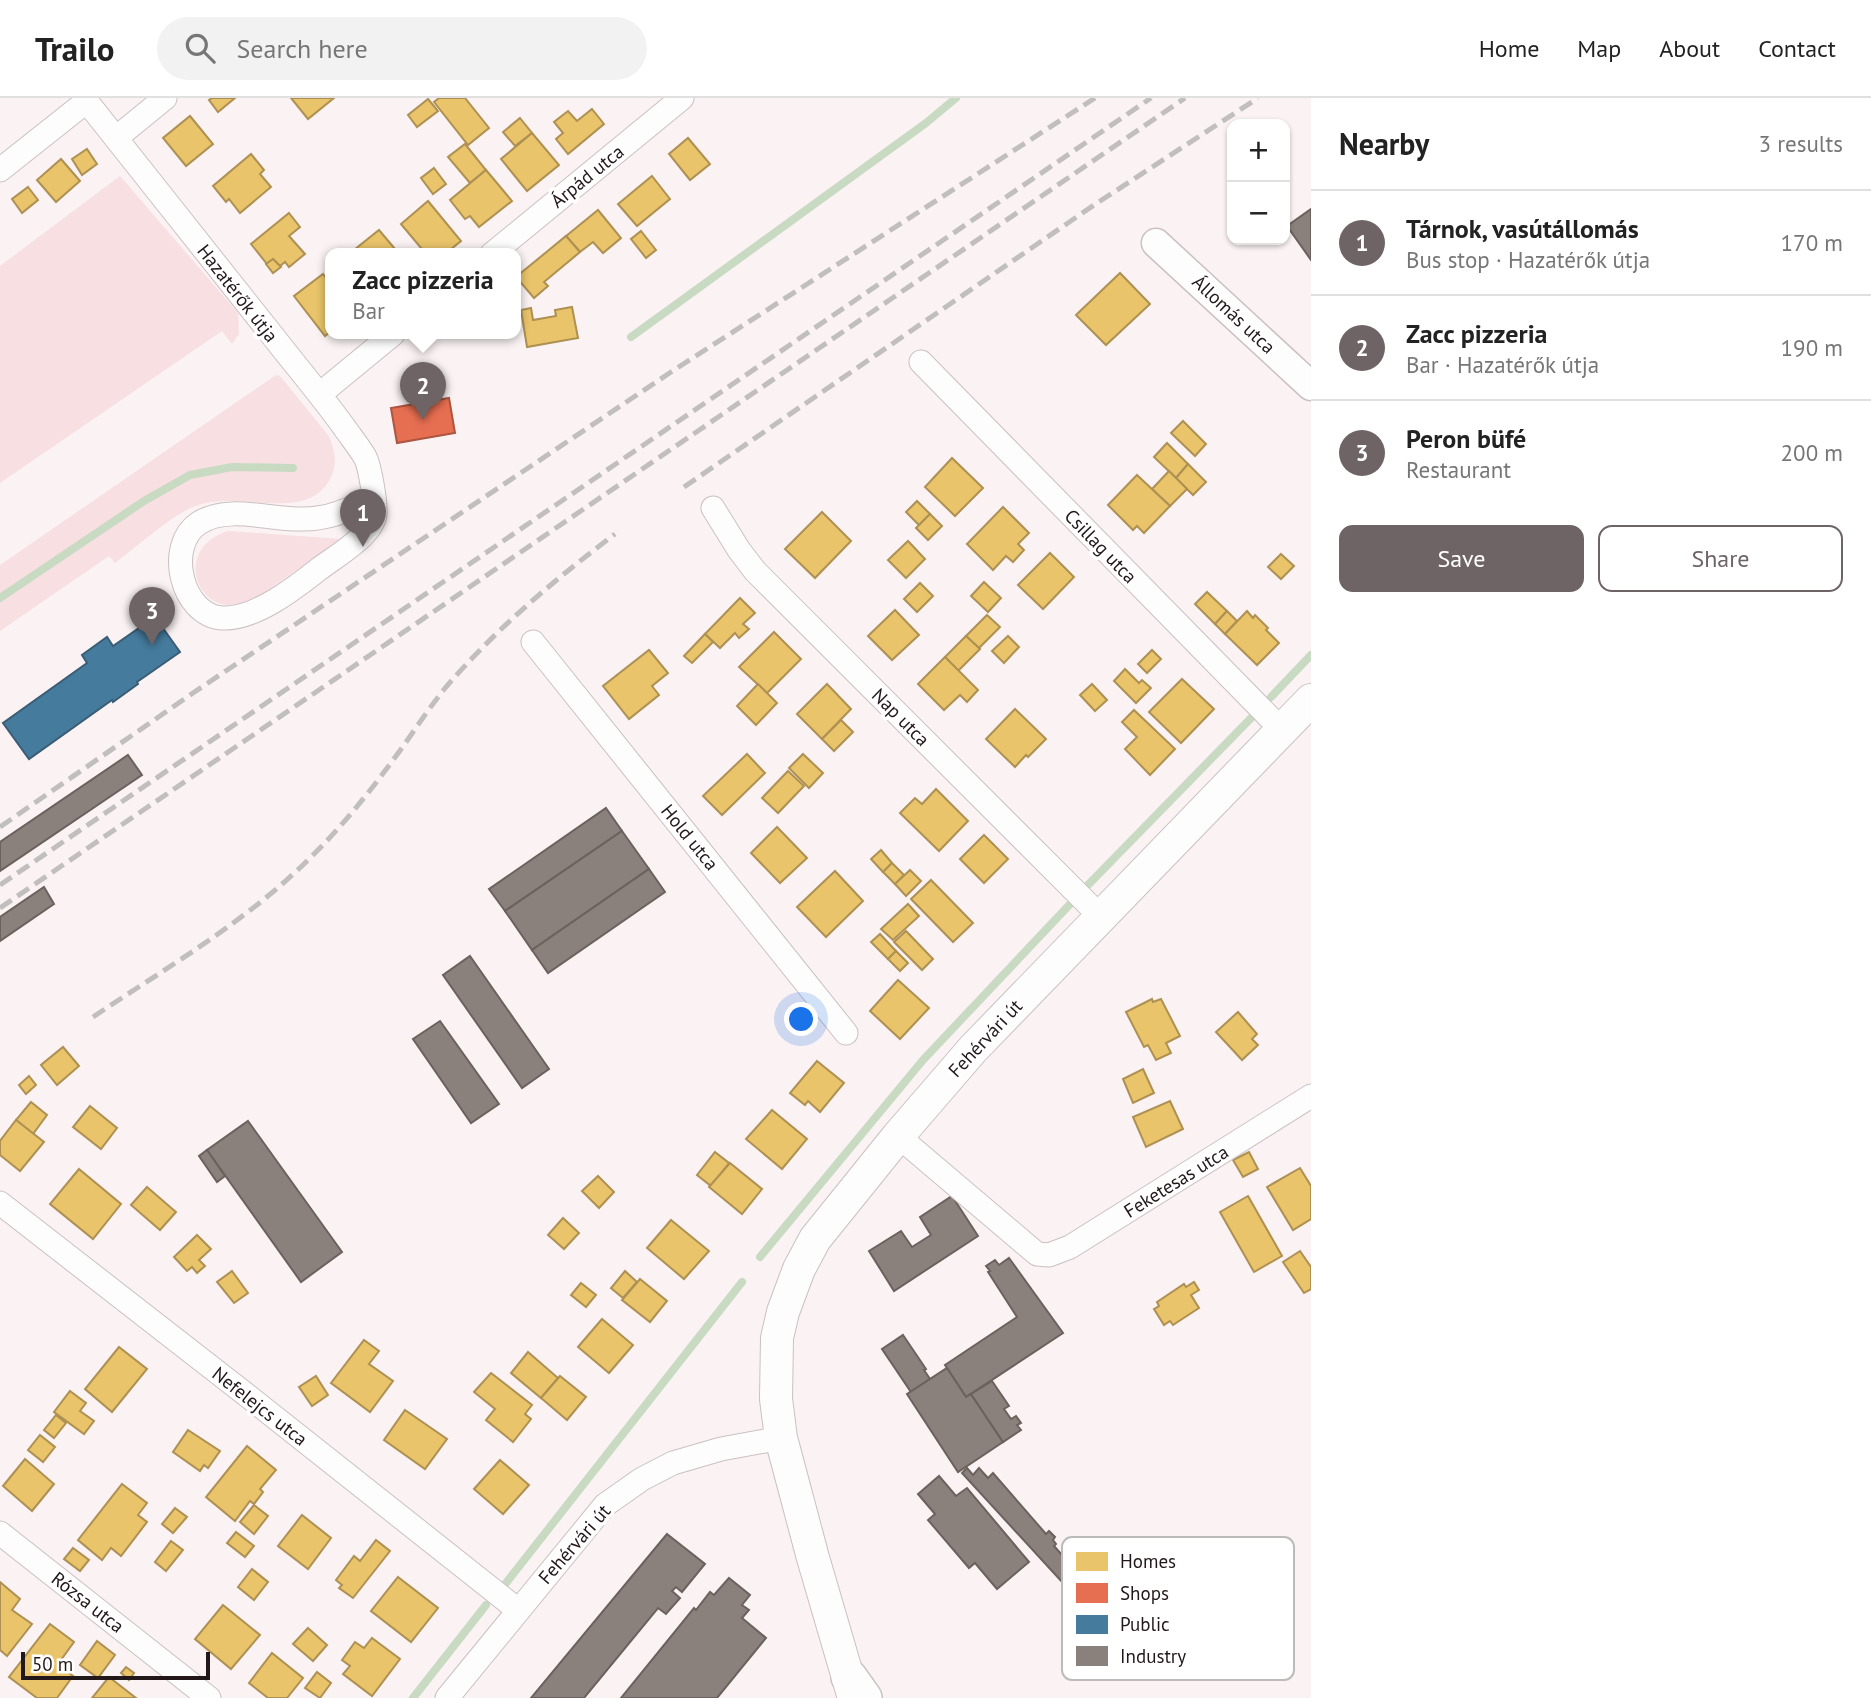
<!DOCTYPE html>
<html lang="en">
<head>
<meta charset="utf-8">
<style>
  body { margin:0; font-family:"PT Sans",sans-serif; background:#f2f2f2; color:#222 }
  .controls { position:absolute; right:21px; top:21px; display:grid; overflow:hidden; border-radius:14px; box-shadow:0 2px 5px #0004 }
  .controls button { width:63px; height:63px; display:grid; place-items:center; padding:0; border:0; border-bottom:2px solid #e0e0e0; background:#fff; color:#222; font:35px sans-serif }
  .scale { position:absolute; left:21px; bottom:18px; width:189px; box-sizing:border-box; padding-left:7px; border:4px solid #231819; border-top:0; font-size:19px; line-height:24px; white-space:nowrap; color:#231819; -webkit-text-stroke:5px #fff; paint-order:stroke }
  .you { position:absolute; left:802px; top:922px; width:24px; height:24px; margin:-18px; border:5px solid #fff; border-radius:50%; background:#1a73e8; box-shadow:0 0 0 10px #1a73e833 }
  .badge { display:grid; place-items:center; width:46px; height:46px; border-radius:50%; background:#6e6465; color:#fff; font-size:23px; font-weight:700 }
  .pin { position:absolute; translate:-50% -58px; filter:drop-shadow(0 2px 4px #0008) }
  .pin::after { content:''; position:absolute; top:37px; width:24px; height:21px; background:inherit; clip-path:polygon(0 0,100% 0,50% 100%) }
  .popup { position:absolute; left:325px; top:150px; width:196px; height:91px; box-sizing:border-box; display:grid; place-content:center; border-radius:14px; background:#fff; filter:drop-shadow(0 2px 5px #0005); font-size:23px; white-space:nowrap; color:#767676 }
  .popup b { font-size:26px; color:#222 }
  .popup::after { content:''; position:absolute; left:50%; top:100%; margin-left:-14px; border:14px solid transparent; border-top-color:#fff }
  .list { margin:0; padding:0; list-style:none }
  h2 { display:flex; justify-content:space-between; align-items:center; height:91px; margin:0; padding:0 28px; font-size:30px }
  h2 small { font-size:23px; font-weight:400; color:#767676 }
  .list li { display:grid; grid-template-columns:46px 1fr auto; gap:21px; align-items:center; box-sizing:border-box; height:105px; padding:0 28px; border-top:2px solid #e0e0e0 }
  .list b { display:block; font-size:26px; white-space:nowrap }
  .list p { margin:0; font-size:23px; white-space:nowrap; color:#767676 }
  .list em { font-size:23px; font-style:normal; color:#767676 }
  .actions { display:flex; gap:14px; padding:21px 28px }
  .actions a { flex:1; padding:16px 0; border:2px solid #6e6465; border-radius:14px; text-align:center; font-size:24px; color:#6e6465 }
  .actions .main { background:#6e6465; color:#fff }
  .icon { flex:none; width:38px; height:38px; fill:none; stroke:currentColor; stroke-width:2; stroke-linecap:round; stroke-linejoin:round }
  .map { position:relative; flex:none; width:1311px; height:1600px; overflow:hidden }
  header { display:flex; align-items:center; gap:42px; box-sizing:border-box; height:98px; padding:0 35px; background:#fff; border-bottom:2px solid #e0e0e0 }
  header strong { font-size:33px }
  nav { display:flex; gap:38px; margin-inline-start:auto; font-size:24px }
  .search { width:490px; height:63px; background:#f2f2f2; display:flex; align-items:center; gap:18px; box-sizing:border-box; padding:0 24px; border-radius:38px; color:#767676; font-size:26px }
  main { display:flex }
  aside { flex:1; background:#fff }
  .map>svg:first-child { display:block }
</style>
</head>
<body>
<header>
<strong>Trailo</strong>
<div class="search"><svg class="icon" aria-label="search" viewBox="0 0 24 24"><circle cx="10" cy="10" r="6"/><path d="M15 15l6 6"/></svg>Search here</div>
<nav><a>Home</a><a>Map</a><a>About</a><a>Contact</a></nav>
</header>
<main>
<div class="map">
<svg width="1311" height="1600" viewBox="0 0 1311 1600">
  <rect width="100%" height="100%" fill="#faf2f3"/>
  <!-- green -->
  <g fill="#f7dfe2">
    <path d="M120,78l118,137 1,21 -7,10 -10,-13 -222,152v-217z"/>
    <path d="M276,277l4,1 48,59c8,16 10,31 1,46 -26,43 -92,7 -136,26 -22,9 -58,41 -78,56l-6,-7 -109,75v-66z"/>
    <path d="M228,433l113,8 -90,63c-55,21 -80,-54 -23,-71z"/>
  </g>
  <!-- homes -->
  <g fill="#e9c46a" stroke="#ae9052" stroke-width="2">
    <path d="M212,0h23l-17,14 -9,-12z"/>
    <path d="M291,0h43l-26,21z"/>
    <path d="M439,0h26l24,30 -21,17 -34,-43z"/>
    <path d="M428,1l10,12 -21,16 -9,-12z"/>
    <path d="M592,11l12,15 -36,30 -12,-15 7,-6 -9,-11 14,-11 9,10z"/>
    <path d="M190,18l23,28 -27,22 -23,-28z"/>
    <path d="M520,20l12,15 -17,13 -12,-14z"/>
    <path d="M532,35l27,32 -32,26 -26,-32z"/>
    <path d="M688,40l22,26 -20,16 -21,-26z"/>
    <path d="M465,46l21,26 -16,13 -22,-26z"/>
    <path d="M87,51l10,15 -15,11 -10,-16z"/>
    <path d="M251,56l13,16 -4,4 11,13 -31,26 -11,-14 -3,3 -13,-16z"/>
    <path d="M61,61l19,22 -24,21 -19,-22z"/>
    <path d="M434,70l12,16 -13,10 -12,-16z"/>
    <path d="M486,72l26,31 -33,26 -9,-11 -5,3 -15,-19z"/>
    <path d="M652,78l18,23 -33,27 -19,-22z"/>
    <path d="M28,89l10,13 -16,13 -10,-14z"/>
    <path d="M428,103l33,40 -16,13h-19l-25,-30z"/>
    <path d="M598,112l23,28 -18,15 -10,-11 -13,10 -14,-16z"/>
    <path d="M289,115l11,14 -11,9 16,18 -16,13 -4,-5 -5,4 -7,-7 -6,5 -16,-20z"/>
    <path d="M379,132l16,19 -6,5h-40z"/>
    <path d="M641,133l15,19 -10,8 -15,-19z"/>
    <path d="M566,138l14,16 -36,30 4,4 -14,12 -18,-21z"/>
    <path d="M273,161l8,8 -8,6 -7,-9z"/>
    <path d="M1120,175l30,31 -44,41 -30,-30z"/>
    <path d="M323,176l7,9v49l-5,4 -31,-40z"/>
    <path d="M572,209l6,31 -51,9 -6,-37 10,-2 2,12 23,-4 -1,-6z"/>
    <path d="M1183,323l23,23 -11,12 -24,-23z"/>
    <path d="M1167,345l21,21 -12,14 -22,-21z"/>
    <path d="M952,360l31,30 -28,28 -30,-29z"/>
    <path d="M1188,366l18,18 -13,13 -17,-17z"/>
    <path d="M1169,373l18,18 -17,17 -18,-17z"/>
    <path d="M1137,377l33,31 -26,27 -7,-7 -4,4 -25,-25z"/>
    <path d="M917,403l13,13 -11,11 -13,-13z"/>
    <path d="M1003,409l26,26 -11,11 6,6 -11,12 -7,-6 -13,14 -26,-26z"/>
    <path d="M822,414l29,29 -36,37 -30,-29z"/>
    <path d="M930,416l12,12 -14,14 -12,-12z"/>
    <path d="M908,443l17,18 -19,19 -18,-18z"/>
    <path d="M1050,455l24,24 -31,32 -25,-24z"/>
    <path d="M1281,456l13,12 -13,13 -13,-12z"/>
    <path d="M984,484l17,16 -13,14 -17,-16z"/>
    <path d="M920,485l13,13 -16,16 -13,-13z"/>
    <path d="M1207,494l20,19 -12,13 -20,-20z"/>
    <path d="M740,500l15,15 -12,11 6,5 -10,9 -4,-5 -15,15 -15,-14z"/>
    <path d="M895,512l24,25 -27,25 -24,-24z"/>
    <path d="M1227,513l10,10 -12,13 -10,-10z"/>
    <path d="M1247,513l6,7 2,-3 13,13 -2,2 13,13 -22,22 -32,-31z"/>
    <path d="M987,517l13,12 -21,21 -13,-12z"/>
    <path d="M774,534l27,27 -34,34 -28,-26z"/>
    <path d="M705,536l8,8 -21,21 -8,-7z"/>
    <path d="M966,538l14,13 -22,22 -13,-14z"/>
    <path d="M1008,538l11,11 -15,16 -12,-12z"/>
    <path d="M649,552l19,23 -16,13 7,9 -30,24 -26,-33z"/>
    <path d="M1152,552l9,9 -14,14 -9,-9z"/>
    <path d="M945,559l33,33 -11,12 -7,-7 -16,15 -26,-26z"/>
    <path d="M1125,571l14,14 3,-3 9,8 -15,15 -22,-22z"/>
    <path d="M1182,581l32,30 -33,34 -32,-31z"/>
    <path d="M758,586l19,19 -21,22 -19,-19z"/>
    <path d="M827,586l24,25 -29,30 -25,-25z"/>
    <path d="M1092,586l15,16 -12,11 -15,-16z"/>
    <path d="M1015,611l31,30 -18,18 -2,-2 -11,12 -29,-28z"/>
    <path d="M1134,612l41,39 -25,26 -25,-26 12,-12 -15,-15z"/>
    <path d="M841,622l12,12 -19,19 -12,-12z"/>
    <path d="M747,656l18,19 -43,42 -19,-19z"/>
    <path d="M803,656l20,19 -14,15 -20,-20z"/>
    <path d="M788,673l16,15 -26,27 -16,-15z"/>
    <path d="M936,691l32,32 -29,30 -39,-38 15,-15 7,6z"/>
    <path d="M777,729l30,31 -27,25 -29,-30z"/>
    <path d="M984,737l24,24 -24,24 -24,-24z"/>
    <path d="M881,752l11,13 -9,9 -12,-13z"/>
    <path d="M892,765l12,12 -9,9 -12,-12z"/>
    <path d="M910,772l11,11 -15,15 -11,-12z"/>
    <path d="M835,773l28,30 -37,36 -29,-30z"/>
    <path d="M931,782l42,43 -20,19 -42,-43z"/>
    <path d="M908,806l11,12 -26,24 -12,-11z"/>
    <path d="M906,833l27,28 -11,11 -28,-28z"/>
    <path d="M880,836l16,17 -8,8 -17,-17z"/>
    <path d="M896,853l12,12 -8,8 -12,-12z"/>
    <path d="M898,882l31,28 -29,31 -30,-28z"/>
    <path d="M1152,901l1,3 8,-3 19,37 -14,7 5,10 -15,7 -8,-15 -4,2 -18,-35z"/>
    <path d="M1238,914l19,22 -5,5 6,6 -16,15 -26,-28z"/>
    <path d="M63,949l16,19 -22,19 -16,-20z"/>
    <path d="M817,963l27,22 -24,29 -12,-11 -3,4 -15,-12z"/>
    <path d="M1143,971l11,24 -21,10 -10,-24z"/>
    <path d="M29,978l7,9 -10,9 -7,-9z"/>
    <path d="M1170,1003l13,28 -37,18 -13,-30z"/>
    <path d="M31,1004l16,13 -14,19 -17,-14z"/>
    <path d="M90,1008l27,22 -16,21 -28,-22z"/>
    <path d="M772,1012l35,29 -25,30 -36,-30z"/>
    <path d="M16,1022l28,22 -24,29 -20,-16v-14z"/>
    <path d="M715,1054l14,11 -18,23 -14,-11z"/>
    <path d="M1249,1054l9,17 -15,8 -10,-17z"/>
    <path d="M730,1065l32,26 -20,25 -33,-27z"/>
    <path d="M1300,1070l11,18v33l-18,11 -26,-43z"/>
    <path d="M79,1071l42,35 -28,35 -43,-35z"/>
    <path d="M598,1078l16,16 -15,16 -17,-17z"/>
    <path d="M147,1089l29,25 -16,18 -29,-25z"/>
    <path d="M1248,1098l34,60 -28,16 -34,-60z"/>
    <path d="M563,1120l16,15 -15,16 -16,-14z"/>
    <path d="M671,1122l38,31 -25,28 -37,-31z"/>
    <path d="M197,1137l14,14 -12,11 6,6 -8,7 -5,-6 -5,4 -13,-14z"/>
    <path d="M1300,1153l11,16v22l-7,4 -21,-31z"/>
    <path d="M232,1173l16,22 -14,10 -17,-21z"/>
    <path d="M625,1173l12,11 -14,16 -12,-10z"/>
    <path d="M640,1181l27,22 -17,21 -28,-22z"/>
    <path d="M1194,1184l5,8 -8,5 8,13 -26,17 -3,-4 -6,4 -10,-16 5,-3 -2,-4 27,-18 2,3z"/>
    <path d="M581,1185l15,12 -10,12 -15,-12z"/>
    <path d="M602,1221l31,26 -24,28 -31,-26z"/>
    <path d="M364,1242l15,11 -10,13 24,17 -23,31 -39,-29z"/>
    <path d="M119,1249l28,22 -35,43 -27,-23z"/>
    <path d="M528,1254l30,26 -17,20 -30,-25z"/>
    <path d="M491,1275l41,32 -7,9 6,5 -18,23 -27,-22 9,-11 -21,-17z"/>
    <path d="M316,1278l12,19 -16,11 -13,-19z"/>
    <path d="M560,1278l26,21 -19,23 -26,-22z"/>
    <path d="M70,1293l16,12 -6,8 14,10 -10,13 -30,-22z"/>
    <path d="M405,1312l42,29 -22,30 -41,-29z"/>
    <path d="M56,1317l10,8 -12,15 -10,-8z"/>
    <path d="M188,1332l32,21 -12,17 -4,-3 -4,6 -27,-19z"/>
    <path d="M40,1337l15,12 -12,15 -15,-12z"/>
    <path d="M247,1348l29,24 -16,19 3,3 -9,12 -4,-3 -15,20 -29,-24z"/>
    <path d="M25,1361l29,25 -22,27 -29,-25z"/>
    <path d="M500,1362l29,25 -26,29 -29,-25z"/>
    <path d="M122,1386l25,19 -9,12 9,7 -26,34 -10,-8 -9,12 -24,-20z"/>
    <path d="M254,1407l14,11 -14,18 -14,-12z"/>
    <path d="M175,1410l12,9 -14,16 -11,-9z"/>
    <path d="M302,1417l29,23 -23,31 -30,-23z"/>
    <path d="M236,1434l18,14 -9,11 -18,-14z"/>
    <path d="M376,1442l14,11 -37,47 -14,-10 3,-3 -6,-5 18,-24 6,5z"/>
    <path d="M171,1443l12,9 -17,21 -11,-9z"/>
    <path d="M73,1450l16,12 -9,11 -16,-12z"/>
    <path d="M252,1471l16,13 -14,18 -16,-13z"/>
    <path d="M398,1479l40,31 -27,34 -40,-31z"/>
    <path d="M0,1484l20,17 -8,11 20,14 -25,32 -7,-6z"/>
    <path d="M223,1507l37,30 -29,34 -36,-30z"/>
    <path d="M50,1526l24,18 -16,22 15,12 -16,22h-20l-28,-21z"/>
    <path d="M308,1530l19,17 -14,16 -20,-17z"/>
    <path d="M372,1540l28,21 -28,37 -29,-22 7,-8 -8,-6 13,-18 9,6z"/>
    <path d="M97,1543l18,14 -17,23 -18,-13z"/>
    <path d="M272,1555l31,25 -16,20h-19l-19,-15z"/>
    <path d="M126,1569l8,6 -5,7 -8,-7z"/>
    <path d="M317,1574l14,11 -11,15 -15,-10z"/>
    <path d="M109,1579l27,21h-44z"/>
  </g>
  <!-- shops -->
  <path fill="#e76f51" stroke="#ac5540" stroke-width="2" d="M449,300l6,35 -58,10 -6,-35z"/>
  <!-- public -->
  <path fill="#457b9d" stroke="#3b5d75" stroke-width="2" d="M155,519l25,35 -43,30 1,2 -25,18 -1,-2 -83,59 -26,-36 84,-60 -5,-8 25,-18 6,9z"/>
  <!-- industry -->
  <g fill="#8a817c" stroke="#6b625e" stroke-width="2">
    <path d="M1311,111v51l-24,-34z"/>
    <path d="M128,657l14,20 -142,96v-29z"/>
    <path d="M606,710l16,23 -117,80 -16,-22z"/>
    <path d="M622,733l27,38 -117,81 -27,-39z"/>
    <path d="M649,771l16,23 -117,81 -16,-23z"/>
    <path d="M44,789l10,17 -54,37v-24z"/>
    <path d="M470,858l79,113 -27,19 -79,-113z"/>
    <path d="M440,923l59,83 -28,19 -58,-84z"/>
    <path d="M248,1023l94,131 -41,30 -94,-132z"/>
    <path d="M207,1052l18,26 -8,6 -18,-26z"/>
    <path d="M952,1098l26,40 -84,55 -25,-40 32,-20 11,16 19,-12 -11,-18z"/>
    <path d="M1009,1160l54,75 -97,64 -21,-32 72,-48 -29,-45 2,-1 -4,-5 9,-6 4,5z"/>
    <path d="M903,1237l23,34 -2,1 6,9 -19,13 -29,-43z"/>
    <path d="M947,1270l19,29 5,-3 32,48 -45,30 -51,-78z"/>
    <path d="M992,1283l17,25 -5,3 7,10 5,-3 5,7 -4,2 4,5 -18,12 -32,-48z"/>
    <path d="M967,1370l6,7 6,-7 9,10 5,-5 53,61 3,-3 6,6 -2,3 3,4 -2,2 16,18 4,-4 18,19 -3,3 8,9 2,-2 21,24 43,-40 27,29 -60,54 -168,-183z"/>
    <path d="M939,1378l17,20 11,-8 62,74 -32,27 -22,-26 -6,5 -41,-48 7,-6 -17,-20z"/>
    <path d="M667,1436l38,30 -23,28 -6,-5 -4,4 8,7 -14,16 -8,-6 -74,90h-53z"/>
    <path d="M729,1480l21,17 -8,10 7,5 -7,8 24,20 -49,60h-96l73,-90 2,2 14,-18 4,3z"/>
  </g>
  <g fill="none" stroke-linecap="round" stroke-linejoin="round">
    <!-- stream -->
    <g stroke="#c8dac2" stroke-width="8">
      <path d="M631,239l295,-214 30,-25"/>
      <path d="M0,500l144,-97 46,-26 42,-8 61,1"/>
      <path d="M1271,599l40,-42"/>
      <path d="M1086,789l169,-173"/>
      <path d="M760,1159l163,-197 150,-159"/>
      <path d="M506,1485l236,-301"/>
      <path d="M413,1600l73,-93"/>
    </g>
    <defs>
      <g id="minor">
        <path d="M84,0c63,79 125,158 188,237 24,31 49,60 72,92 7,10 15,20 21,30 5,9 11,47 10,57 -2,21 -40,43 -56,55 -24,19 -65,51 -97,49 -41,-3 -57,-73 -23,-95 28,-18 68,-4 99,-4 27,1 52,-8 74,-23"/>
        <path d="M116,40l49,-40"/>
        <path d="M0,72l87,-69"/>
        <path d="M492,156l190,-156"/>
        <path d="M921,264l361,368"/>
        <path d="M320,296l73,-60"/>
        <path d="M713,410l26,42 16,21 346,346"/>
        <path d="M533,544l313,391"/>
        <path d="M898,1038l139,118 12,1 21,-8 241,-151"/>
        <path d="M0,1105l253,197 265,210"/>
        <path d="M0,1435l209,165"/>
        <path d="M447,1600l158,-193 37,-26 31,-16 48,-14 60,-11"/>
      </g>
      <path id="tertiary" d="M1156,145l155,143"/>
      <path id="secondary" d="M854,1600l-41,-140 -32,-120 -5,-39 1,-61 6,-26 16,-43 16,-30 83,-103 75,-87 338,-349"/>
      <path id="primary" d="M849,1579l15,21"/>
    </defs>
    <!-- minor casing -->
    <use href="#minor" stroke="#cac0c2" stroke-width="25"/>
    <!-- tertiary casing -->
    <use href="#tertiary" stroke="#cac0c2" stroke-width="31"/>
    <!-- secondary casing -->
    <use href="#secondary" stroke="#cac0c2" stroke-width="34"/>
    <!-- primary casing -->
    <use href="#primary" stroke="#cac0c2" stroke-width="38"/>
    <!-- minor -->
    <use href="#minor" stroke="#fefdfd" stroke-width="23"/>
    <!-- tertiary -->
    <use href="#tertiary" stroke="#fefdfd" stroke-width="28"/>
    <!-- secondary -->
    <use href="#secondary" stroke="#fefdfd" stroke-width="32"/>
    <!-- primary -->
    <use href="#primary" stroke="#fefdfd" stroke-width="35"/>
    <!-- rail -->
    <g stroke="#c1bebe" stroke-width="5" stroke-dasharray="14 7" stroke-linecap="butt">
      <path d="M684,389l410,-282 164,-107"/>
      <path d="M0,729l193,-134 478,-321 424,-274"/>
      <path d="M0,787l1151,-787"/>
      <path d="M0,810l1185,-810"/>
      <path d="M93,919c73,-49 151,-94 214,-156 33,-32 62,-68 89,-105 17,-23 32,-47 50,-69 50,-58 108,-107 169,-153"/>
    </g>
  </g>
  <g text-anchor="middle" stroke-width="7" stroke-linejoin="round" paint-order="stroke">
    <!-- street labels -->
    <g font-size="19" fill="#231819" stroke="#fff">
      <text transform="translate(587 78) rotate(-39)" y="7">Árpád utca</text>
      <text transform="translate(238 195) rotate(52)" y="7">Hazatérők útja</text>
      <text transform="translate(1234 216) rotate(43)" y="7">Állomás utca</text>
      <text transform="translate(1101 448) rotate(46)" y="7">Csillag utca</text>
      <text transform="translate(901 619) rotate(45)" y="7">Nap utca</text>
      <text transform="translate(690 739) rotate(51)" y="7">Hold utca</text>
      <text transform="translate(985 940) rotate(-47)" y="7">Fehérvári út</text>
      <text transform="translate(1176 1083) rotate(-32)" y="7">Feketesas utca</text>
      <text transform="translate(260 1308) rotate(38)" y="7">Nefelejcs utca</text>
      <text transform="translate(574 1446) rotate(-49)" y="7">Fehérvári út</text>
      <text transform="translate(88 1504) rotate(38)" y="7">Rózsa utca</text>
    </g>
  </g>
  <!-- legend -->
  <rect x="1062" y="1439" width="232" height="143" rx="10" fill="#fff" stroke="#bdbaba" stroke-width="2"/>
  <rect x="1076" y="1454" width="32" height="19" fill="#e9c46a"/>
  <rect x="1076" y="1485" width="32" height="20" fill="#e76f51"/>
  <rect x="1076" y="1517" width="32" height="19" fill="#457b9d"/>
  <rect x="1076" y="1548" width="32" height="20" fill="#8a817c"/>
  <g font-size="19" fill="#231819">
    <text x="1120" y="1470">Homes</text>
    <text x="1120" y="1502">Shops</text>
    <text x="1120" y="1533">Public</text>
    <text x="1120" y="1565">Industry</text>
  </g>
</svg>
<div class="controls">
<button>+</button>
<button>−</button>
</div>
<div class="scale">50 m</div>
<div class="you"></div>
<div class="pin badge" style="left:363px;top:449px">1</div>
<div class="pin badge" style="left:423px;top:322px">2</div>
<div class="popup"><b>Zacc pizzeria</b>Bar</div>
<div class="pin badge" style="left:152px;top:547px">3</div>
</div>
<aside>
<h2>Nearby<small>3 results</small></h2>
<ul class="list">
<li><span class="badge">1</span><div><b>Tárnok, vasútállomás</b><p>Bus stop · Hazatérők útja</p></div><em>170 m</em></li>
<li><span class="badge">2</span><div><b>Zacc pizzeria</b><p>Bar · Hazatérők útja</p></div><em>190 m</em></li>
<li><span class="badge">3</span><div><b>Peron büfé</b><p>Restaurant</p></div><em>200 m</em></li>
</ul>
<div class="actions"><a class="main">Save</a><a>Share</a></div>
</aside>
</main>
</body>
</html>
